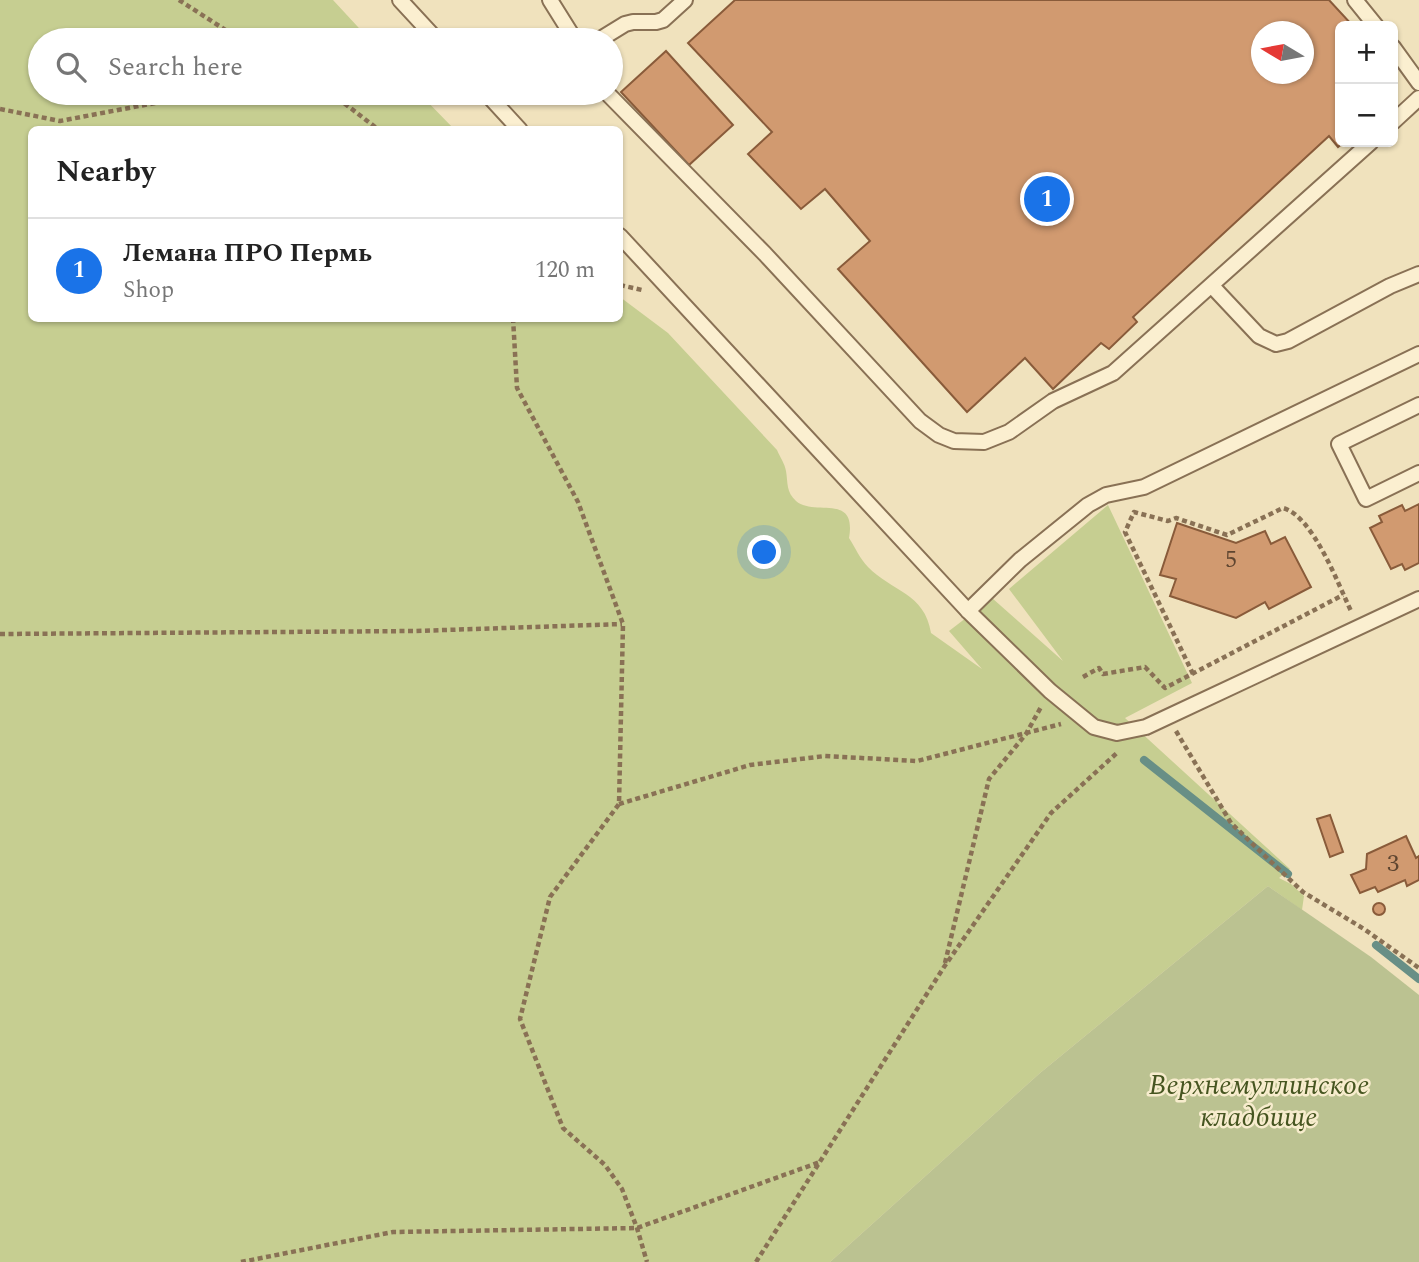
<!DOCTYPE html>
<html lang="en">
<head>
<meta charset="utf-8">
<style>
  body { margin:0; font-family:Spectral,serif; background:#f2f2f2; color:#222 }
  .controls { position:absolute; right:21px; top:21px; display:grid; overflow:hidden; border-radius:10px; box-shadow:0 2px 5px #0004 }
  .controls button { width:63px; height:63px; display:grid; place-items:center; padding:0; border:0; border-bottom:2px solid #e0e0e0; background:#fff; color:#222; font:35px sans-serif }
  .compass { position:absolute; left:1251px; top:21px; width:63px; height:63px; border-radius:50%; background:#fff; box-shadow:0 2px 5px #0004; rotate:280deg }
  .you { position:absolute; left:765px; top:553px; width:24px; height:24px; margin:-18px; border:5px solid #fff; border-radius:50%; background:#1a73e8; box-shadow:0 0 0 10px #1a73e833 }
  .badge { display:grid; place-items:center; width:46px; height:46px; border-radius:50%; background:#1a73e8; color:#fff; font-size:23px; font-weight:700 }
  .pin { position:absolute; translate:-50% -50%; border:4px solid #fff; box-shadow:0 2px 7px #0006 }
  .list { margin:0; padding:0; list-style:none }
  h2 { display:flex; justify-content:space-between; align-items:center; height:91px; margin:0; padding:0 28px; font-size:30px }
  h2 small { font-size:23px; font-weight:400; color:#767676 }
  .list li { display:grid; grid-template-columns:46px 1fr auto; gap:21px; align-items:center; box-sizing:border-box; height:105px; padding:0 28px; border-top:2px solid #e0e0e0 }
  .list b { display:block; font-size:26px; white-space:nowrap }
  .list p { margin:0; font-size:23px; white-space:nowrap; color:#767676 }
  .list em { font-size:23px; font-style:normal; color:#767676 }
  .icon { flex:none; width:38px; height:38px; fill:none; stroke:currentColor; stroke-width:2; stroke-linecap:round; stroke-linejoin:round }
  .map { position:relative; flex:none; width:1419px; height:1262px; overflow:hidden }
  .search { position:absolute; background:#fff; box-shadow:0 2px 5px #0004; left:28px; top:28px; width:595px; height:77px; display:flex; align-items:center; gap:18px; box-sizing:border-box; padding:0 24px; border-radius:38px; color:#767676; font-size:26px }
  .panel { position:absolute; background:#fff; box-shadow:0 2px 5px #0004; left:28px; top:126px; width:595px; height:196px; border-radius:10px }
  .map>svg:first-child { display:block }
</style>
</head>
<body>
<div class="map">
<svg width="1419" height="1262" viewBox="0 0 1419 1262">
  <rect width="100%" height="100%" fill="#f0e2bd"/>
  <!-- green -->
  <path fill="#c6ce91" d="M0,0h333l37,40h-330v53h379l35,36 -422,1v188h588v-21l48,36 109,117c3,7 8,14 9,21 2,12 0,21 10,30 18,16 61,-9 53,37 6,9 11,21 19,29 23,24 57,26 63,66l51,36 -33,-38 43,-33 71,63 -54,-72 99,-84 84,178 -67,35 165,151 -11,9 12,6 13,12 -2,14 -34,-24 -228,187 -210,189h-830z"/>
  <!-- cemetery -->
  <path fill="#bbc291" d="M1268,886l103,71 48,38v267h-589l210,-189z"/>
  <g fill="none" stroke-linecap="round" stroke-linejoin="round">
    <!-- stream -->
    <g stroke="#688f86" stroke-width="8">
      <path d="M1144,760l144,114"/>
      <path d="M1376,945l43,34"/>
    </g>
  </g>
  <!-- building -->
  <g fill="#d19a70" stroke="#895b3a" stroke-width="2" fill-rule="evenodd">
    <path d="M735,0h594l24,26h-13v116h4l-6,5 -9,-11 -196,181 4,5 -28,27 -8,-6 -48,46 -28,-31 -58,54 -129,-143 32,-28 -45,-52 -24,20 -53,-55 24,-22 -84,-89zM1262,32h42v42h-42z"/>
    <path d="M666,51l67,74 -44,40 -68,-73z"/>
    <path d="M1419,504v59l-14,7 -3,-6 -11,5 -21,-41 12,-6 -3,-6 23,-11 3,6z"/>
    <path d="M1177,523l59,20 29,-12 6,13 14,-7 26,50 -42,22 -4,-7 -29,16 -66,-22 6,-17 -16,-4z"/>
    <path d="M1330,815l13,37 -13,5 -13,-38z"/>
    <path d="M1406,836l10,22 3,-2v24l-12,6 -2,-6 -27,12 -3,-5 -15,6 -9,-18 15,-6 1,-15z"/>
    <circle cx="1379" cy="909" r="6"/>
  </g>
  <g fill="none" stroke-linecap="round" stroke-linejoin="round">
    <defs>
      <g id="service">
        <path d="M400,0l37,40"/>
        <path d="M550,0l25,40"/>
        <path d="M1355,0l21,26"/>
        <path d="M599,40l26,-16 8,-2h23l7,-2 22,-20"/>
        <path d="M1393,47l26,36"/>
        <path d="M486,93l34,37"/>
        <path d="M607,93l158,161 155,167 19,14 15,6 30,1 25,-10 44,-31 60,-28 258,-231"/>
        <path d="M1393,122l26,-24"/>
        <path d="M620,236l348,375 82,80 44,36 23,6 29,-6 273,-128"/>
        <path d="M1212,286l47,50 17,8 12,-3 102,-55 29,-12"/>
        <path d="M1419,405l-80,39 27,55 53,-26"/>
        <path d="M968,611l52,-51 68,-55 18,-10 38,-8 275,-133"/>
      </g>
    </defs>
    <!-- service casing -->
    <use href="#service" stroke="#897155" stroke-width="18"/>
    <!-- path -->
    <g stroke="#897155" stroke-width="4.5" stroke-dasharray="5 3.5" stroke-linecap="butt">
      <path d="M179,0l62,40"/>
      <path d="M331,93l48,37"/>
      <path d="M0,109l60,12 148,-28"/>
      <path d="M620,285l22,5"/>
      <path d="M513,318l4,70 61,114 45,122 -4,180 -69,93 -30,122 43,109 42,37 17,24 15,39 10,34"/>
      <path d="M0,634l416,-3 206,-7"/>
      <path d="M1193,674l-68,-142 9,-20 34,9 8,-3 51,17 56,-27c30,8 55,76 68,103"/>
      <path d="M1083,677l16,-9 4,6 42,-7 20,21 178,-93"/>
      <path d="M1176,731l55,92 34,33 38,36 61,37 55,39"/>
      <path d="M619,804l131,-39 75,-9 92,5 144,-37"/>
      <path d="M945,963l44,-184 37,-45 15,-27"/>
      <path d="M241,1262l152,-30 244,-4 183,-66"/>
      <path d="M756,1262l188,-295 107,-154 67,-61"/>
    </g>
    <!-- service -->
    <use href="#service" stroke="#fbefd0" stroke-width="14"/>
  </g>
  <g text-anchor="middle" stroke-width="5" stroke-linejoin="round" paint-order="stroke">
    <!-- number labels -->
    <g font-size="24" fill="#5e4530">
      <text x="1231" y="567">5</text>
      <text x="1393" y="871">3</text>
    </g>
    <!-- park labels -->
    <g font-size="28" font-style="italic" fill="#465520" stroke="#f7eccd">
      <text x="1259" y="1094">Верхнемуллинское<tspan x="1259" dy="32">кладбище</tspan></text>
    </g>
  </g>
</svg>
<div class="controls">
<button>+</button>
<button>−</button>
</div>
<svg class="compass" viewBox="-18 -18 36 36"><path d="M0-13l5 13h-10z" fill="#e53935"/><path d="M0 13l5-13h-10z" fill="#767676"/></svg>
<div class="you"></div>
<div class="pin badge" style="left:1047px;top:199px">1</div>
<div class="search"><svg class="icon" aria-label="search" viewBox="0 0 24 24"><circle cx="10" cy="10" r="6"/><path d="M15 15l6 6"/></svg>Search here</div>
<section class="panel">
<h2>Nearby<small></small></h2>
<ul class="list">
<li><span class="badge">1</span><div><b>Лeмaна ПРО Пермь</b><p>Shop</p></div><em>120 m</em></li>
</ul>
</section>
</div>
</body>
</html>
